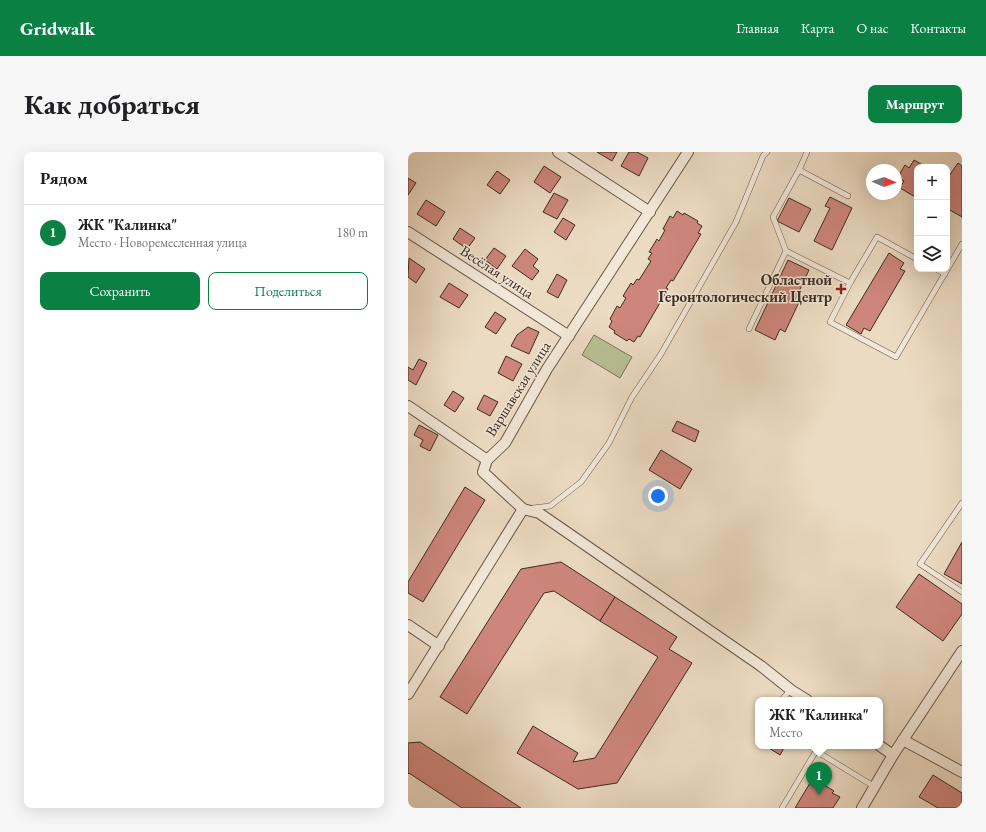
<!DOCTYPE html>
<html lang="ru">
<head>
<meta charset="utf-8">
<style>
  body { margin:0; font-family:"EB Garamond",serif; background:#f6f6f6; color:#202124 }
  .controls { position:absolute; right:12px; top:12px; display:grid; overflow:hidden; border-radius:8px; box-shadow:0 4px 16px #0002 }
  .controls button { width:36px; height:36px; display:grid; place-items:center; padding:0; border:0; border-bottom:1px solid #e0e0e0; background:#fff; color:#202124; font:20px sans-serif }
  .compass { position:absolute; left:458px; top:12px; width:36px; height:36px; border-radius:50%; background:#fff; box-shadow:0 4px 16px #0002; rotate:92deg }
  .you { position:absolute; left:250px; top:344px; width:14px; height:14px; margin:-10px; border:3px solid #fff; border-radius:50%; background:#1a73e8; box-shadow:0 0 0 6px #1a73e833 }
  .badge { display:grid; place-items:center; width:26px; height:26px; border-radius:50%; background:#0b8043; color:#fff; font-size:13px; font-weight:700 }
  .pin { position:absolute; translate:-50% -33px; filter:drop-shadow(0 1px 2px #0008) }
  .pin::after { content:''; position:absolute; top:21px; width:14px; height:12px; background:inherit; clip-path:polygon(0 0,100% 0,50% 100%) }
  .popup { position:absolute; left:347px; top:545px; width:128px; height:52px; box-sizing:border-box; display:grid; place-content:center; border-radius:8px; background:#fff; filter:drop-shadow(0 1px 3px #0005); font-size:13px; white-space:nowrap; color:#757577 }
  .popup b { font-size:15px; color:#202124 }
  .popup::after { content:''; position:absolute; left:50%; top:100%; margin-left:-8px; border:8px solid transparent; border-top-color:#fff }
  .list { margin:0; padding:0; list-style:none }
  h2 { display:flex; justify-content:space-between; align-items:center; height:52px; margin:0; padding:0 16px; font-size:17px }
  h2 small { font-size:13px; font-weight:400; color:#757577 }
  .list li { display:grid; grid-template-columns:26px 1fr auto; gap:12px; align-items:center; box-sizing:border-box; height:56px; padding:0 16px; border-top:1px solid #e0e0e0 }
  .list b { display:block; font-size:15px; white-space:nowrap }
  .list p { margin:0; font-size:13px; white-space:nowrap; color:#757577 }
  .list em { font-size:13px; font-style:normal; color:#757577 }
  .actions { display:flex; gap:8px; padding:12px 16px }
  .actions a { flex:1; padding:9px 0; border:1px solid #0b8043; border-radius:8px; text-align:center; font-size:14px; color:#0b8043 }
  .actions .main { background:#0b8043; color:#fff }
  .icon { flex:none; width:22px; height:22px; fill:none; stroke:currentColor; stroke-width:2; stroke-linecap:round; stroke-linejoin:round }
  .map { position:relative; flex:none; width:554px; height:656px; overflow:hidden; border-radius:8px }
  header { display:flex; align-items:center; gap:24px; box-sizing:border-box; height:56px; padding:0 20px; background:#0b8043; color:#fff }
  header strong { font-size:19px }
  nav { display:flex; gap:22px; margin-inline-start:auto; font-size:14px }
  .intro { display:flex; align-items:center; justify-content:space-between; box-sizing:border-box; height:96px; padding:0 24px }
  h1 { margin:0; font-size:28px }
  .button { padding:10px 18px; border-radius:8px; background:#0b8043; color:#fff; font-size:14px; font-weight:700 }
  main { display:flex; gap:24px; padding:0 24px }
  aside { flex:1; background:#fff; border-radius:8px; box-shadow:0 4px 16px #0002 }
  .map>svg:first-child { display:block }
</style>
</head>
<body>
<header>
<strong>Gridwalk</strong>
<nav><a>Главная</a><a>Карта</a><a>О нас</a><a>Контакты</a></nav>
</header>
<div class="intro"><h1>Как добраться</h1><a class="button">Маршрут</a></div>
<main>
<aside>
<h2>Рядом<small></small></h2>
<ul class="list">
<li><span class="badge">1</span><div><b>ЖК &quot;Калинка&quot;</b><p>Место · Новоремесленная улица</p></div><em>180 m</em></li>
</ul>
<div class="actions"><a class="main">Сохранить</a><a>Поделиться</a></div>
</aside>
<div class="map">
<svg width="554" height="656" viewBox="0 0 554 656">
  <rect width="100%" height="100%" fill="#ecdbc3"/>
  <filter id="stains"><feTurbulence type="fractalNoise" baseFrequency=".005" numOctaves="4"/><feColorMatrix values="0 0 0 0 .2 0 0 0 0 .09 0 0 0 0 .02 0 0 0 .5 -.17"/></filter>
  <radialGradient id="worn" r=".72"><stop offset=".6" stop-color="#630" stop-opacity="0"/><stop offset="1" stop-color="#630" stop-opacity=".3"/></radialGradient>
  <!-- green -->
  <path fill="#b8c094" stroke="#7a765a" d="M186,183l38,22 -12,21 -38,-23z"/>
  <!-- building -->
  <g fill="#ce867c" stroke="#3c2c21">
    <path d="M189,0h20l-5,9z"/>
    <path d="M221,0h8l11,6 -9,18 -18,-10z"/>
    <path d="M506,8l12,7h-9v31l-17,-10 4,-7 -7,-3 8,-13 4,3z"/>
    <path d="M550,11l4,3v51l-14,-8 -1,2v-32z"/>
    <path d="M136,14l17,11 -11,16 -16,-11z"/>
    <path d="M89,19l13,9 -10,14 -13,-9z"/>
    <path d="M0,26l8,5 -8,12z"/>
    <path d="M146,41l14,7 -11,19 -14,-7z"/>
    <path d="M422,45l22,11 -20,42 -18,-9 16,-33 -5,-2z"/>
    <path d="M381,46l22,11 -12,23 -22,-11z"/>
    <path d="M18,48l19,12 -9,14 -19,-12z"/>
    <path d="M269,59l6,4 1,-2 14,8 -1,2 5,3 -4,7 3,1 -28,47 -2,-1 -5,8 2,1 -28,48 -2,-1 -4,6 -5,-3 -2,2 -13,-8 1,-2 -6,-4 3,-6 -2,-2 7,-13 3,2 6,-10 -3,-2 8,-13 2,2 4,-6 2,1 12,-19 -3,-2 4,-6 -3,-1 8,-13 2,2 6,-11 -2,-1 7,-13 3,2z"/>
    <path d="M155,66l12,7 -9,15 -12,-8z"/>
    <path d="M52,76l15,10 -8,11 -14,-10z"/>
    <path d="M86,96l12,8 -9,13 -12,-9z"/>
    <path d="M117,97l13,10 -5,7 6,5 -7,9 -20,-14z"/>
    <path d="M481,101l15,10 -4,6 5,2 -35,60 -6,-3 -3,6 -15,-9z"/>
    <path d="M1,106l16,11 -9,14 -8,-6z"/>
    <path d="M380,108l21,10 -14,30 4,2 -14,30 -5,-3 -5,11 -20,-10z"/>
    <path d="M149,122l10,6 -9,18 -11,-6z"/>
    <path d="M41,131l19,12 -9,13 -19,-11z"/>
    <path d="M87,160l11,7 -10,15 -11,-7z"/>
    <path d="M120,175l11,5 -10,22 -18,-8 6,-11z"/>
    <path d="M98,204l16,8 -9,17 -15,-8z"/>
    <path d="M11,207l8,4 -11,22 -8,-5v-13l5,3z"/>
    <path d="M45,239l11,7 -9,14 -11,-7z"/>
    <path d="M76,243l14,7 -8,14 -13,-7z"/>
    <path d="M269,269l22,10 -4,11 -23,-11z"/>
    <path d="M11,273l19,10 -8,16 -10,-5 3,-6 -9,-5z"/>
    <path d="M253,298l31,19 -12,20 -31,-19z"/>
    <path d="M57,335l20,13 -62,102 -15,-9v-11z"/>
    <path d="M554,390v42l-18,-10z"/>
    <path d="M153,410l54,35 -15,24 -46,-30 -10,2 -77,121 -27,-17 81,-128z"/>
    <path d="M511,422l43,30v10l-19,27 -47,-34z"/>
    <path d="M207,445l62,40 -8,12 23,14 -75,120 -39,6 -61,-36 16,-27 45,27 -5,9 22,-4 63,-101 -58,-36z"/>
    <path d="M12,590l101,66h-59l-53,-35 -1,1v-31z"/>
    <path d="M363,594h14l-5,9 -11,-7z"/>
    <path d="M525,623l29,18v15h-24l-19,-11z"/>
    <path d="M405,626l21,13 -2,2 8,4 -7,11h-38z"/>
  </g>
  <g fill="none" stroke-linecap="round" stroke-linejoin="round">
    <defs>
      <g id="lane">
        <path d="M391,18l49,26"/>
        <path d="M378,99l64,32 -20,39 66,35 66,-113"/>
        <path d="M528,117l9,5"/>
        <path d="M442,131l27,-46 40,22"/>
        <path d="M341,177l37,-78 -13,-34 26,-47 8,-18"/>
        <path d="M554,351l-42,61 42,28"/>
        <path d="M125,356l17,-2 31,-24 28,-39 23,-46 29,-43 75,-132 27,-66 4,-4"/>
        <path d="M373,548l10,-10"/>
        <path d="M374,656l34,-57 59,36"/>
      </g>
      <g id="street">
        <path d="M150,0l92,60"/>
        <path d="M0,80l161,104"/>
        <path d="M0,254l79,54"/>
        <path d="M115,357l16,4 222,153 30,24 16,10"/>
        <path d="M0,473l31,21"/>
        <path d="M0,542l115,-185 -40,-37 4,-12 18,-17 42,-74 141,-217"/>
        <path d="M495,588l59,32"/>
        <path d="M472,594l13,9"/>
        <path d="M454,656l31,-53 69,-104"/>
      </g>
    </defs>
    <!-- lane casing -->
    <use href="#lane" stroke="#68584a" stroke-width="6"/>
    <!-- street casing -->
    <use href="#street" stroke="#68584a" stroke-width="12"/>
    <!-- lane -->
    <use href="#lane" stroke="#f3e8d8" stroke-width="5"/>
    <!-- street -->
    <use href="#street" stroke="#f3e8d8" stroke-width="10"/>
  </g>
  <!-- markers -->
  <path fill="#8f2418" stroke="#f3e8d8" stroke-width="1.5" d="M431 131h4v4h4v4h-4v4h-4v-4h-4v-4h4z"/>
  <g text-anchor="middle" stroke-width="3" stroke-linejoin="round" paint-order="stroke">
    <!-- street labels -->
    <g font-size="15" fill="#3c2c21" stroke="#f3e8d8">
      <text transform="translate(89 120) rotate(33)" y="5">Весёлая улица</text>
      <text transform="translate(110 237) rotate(-58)" y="5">Варшавская улица</text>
    </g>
    <!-- poi labels -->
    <g font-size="15" font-weight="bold" fill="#3c2c21" stroke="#f3e8d8" text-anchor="end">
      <text x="424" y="133">Областной<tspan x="424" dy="17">Геронтологический Центр</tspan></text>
    </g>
  </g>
  <rect width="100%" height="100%" filter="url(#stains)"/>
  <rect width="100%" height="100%" fill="url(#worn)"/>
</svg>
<div class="controls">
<button>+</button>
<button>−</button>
<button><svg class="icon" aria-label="layers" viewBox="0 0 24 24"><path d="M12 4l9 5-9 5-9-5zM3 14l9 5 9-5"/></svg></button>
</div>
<svg class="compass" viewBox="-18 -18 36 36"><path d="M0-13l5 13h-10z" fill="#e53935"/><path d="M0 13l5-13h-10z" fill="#757577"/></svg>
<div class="you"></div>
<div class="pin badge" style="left:411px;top:643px">1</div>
<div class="popup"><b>ЖК &quot;Калинка&quot;</b>Место</div>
</div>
</main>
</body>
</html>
